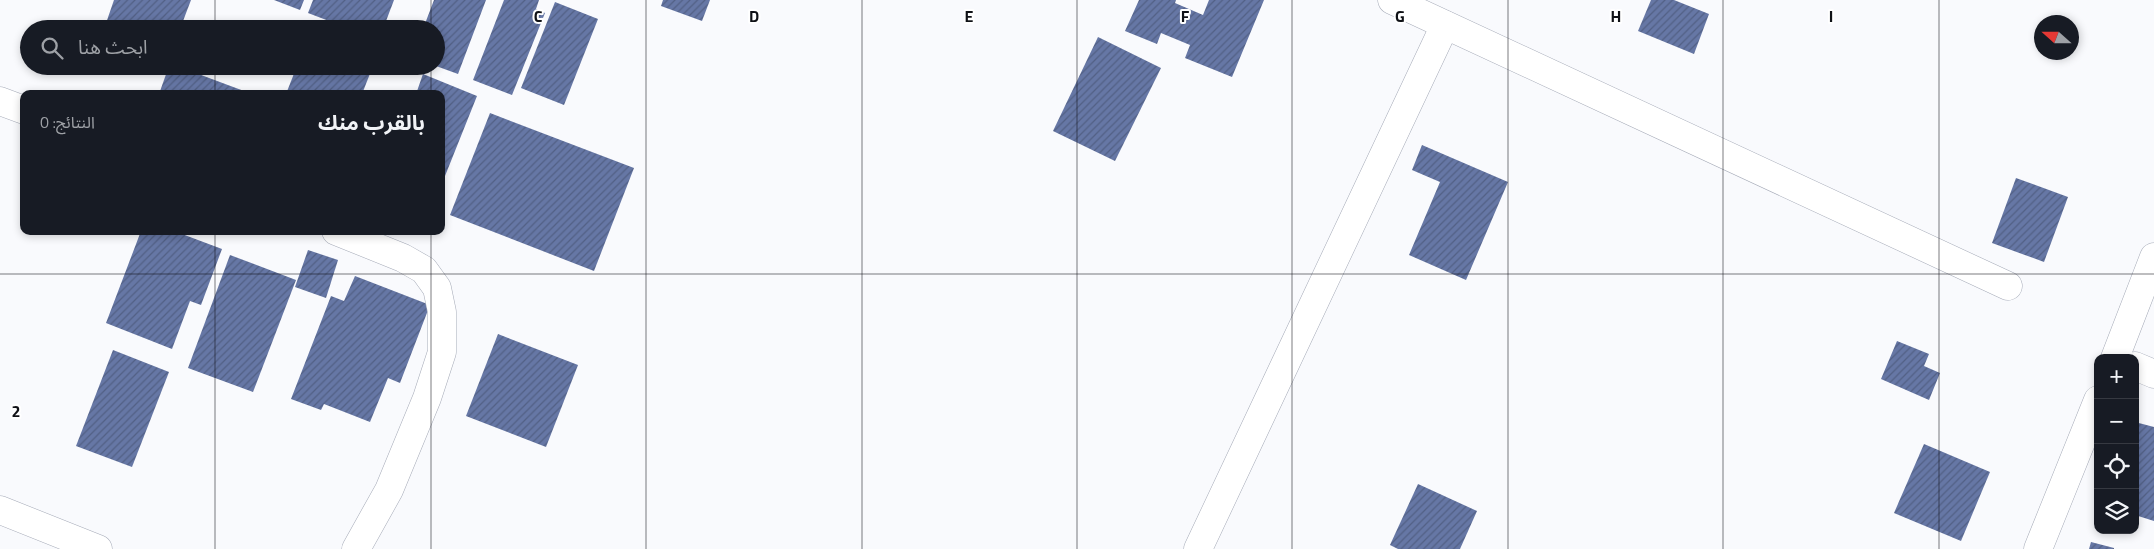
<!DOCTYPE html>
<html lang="ar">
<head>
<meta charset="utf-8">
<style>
  body { margin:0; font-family:"Titillium Web","Noto Sans Arabic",sans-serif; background:#242831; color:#f1f3f6; direction:rtl }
  .controls { position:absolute; right:15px; bottom:15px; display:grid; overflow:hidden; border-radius:10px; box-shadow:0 2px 8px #0003 }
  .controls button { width:45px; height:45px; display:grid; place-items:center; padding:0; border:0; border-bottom:1px solid #363941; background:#171b24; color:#f1f3f6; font:25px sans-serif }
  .compass { position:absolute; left:2034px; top:15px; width:45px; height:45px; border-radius:50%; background:#171b24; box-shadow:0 2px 8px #0003; rotate:291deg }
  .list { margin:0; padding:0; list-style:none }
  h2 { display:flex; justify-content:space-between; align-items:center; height:65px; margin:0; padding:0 20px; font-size:21px }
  h2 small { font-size:16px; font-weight:400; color:#9ea1a6 }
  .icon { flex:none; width:28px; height:28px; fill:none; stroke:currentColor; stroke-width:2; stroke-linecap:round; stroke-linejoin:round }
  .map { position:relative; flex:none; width:2154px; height:549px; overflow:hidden; direction:ltr }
  .search { position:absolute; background:#171b24; box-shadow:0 2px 8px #0003; left:20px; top:20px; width:425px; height:55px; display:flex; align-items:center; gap:12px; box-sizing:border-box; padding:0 18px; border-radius:28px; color:#9ea1a6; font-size:19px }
  .panel { position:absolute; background:#171b24; box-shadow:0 2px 8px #0003; left:20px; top:90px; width:425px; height:145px; border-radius:10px; direction:rtl }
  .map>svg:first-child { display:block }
</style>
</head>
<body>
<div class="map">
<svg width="2154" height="549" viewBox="0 0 2154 549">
  <defs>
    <pattern id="building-hatch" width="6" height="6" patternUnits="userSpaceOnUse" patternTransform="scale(1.25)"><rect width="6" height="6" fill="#6677a5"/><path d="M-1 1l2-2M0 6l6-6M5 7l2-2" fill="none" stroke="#526085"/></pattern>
  </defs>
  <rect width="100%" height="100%" fill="#f9fafd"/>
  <!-- building -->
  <g fill="url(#building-hatch)">
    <path d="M114,0h77l-11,29h-76z"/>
    <path d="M274,0h30l-4,10z"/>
    <path d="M313,0h81l-11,29h-33l-42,-16z"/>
    <path d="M434,0h52l-28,74 -22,-8v-37h-13z"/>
    <path d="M504,0h35l-3,9 9,4 -33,82 -39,-15z"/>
    <path d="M663,0h47l-8,21 -41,-15z"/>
    <path d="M1139,0h37l-1,3 28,12 6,-15h55l-32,77 -47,-19 5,-13 -29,-12 -4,11 -32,-13z"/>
    <path d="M1651,0h23l35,14 -15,40 -56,-23z"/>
    <path d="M555,2l43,17 -34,86 -43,-17z"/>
    <path d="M1098,37l63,31 -46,93 -62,-30z"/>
    <path d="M169,66h8l75,28h-93z"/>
    <path d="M297,66h76l-11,28h-76z"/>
    <path d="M423,74l54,22 -36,90v-92h-25z"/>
    <path d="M490,113l144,55 -40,103 -144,-56z"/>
    <path d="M1422,145l86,37 -42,98 -57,-25 31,-73 -28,-12z"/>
    <path d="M2016,178l52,19 -24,65 -52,-19z"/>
    <path d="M141,231h33l48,18 -21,56 -11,-4 -18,48 -66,-26z"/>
    <path d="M308,250l30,10 -12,38 -31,-11z"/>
    <path d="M230,255l66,25 -43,112 -65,-24z"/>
    <path d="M355,276l75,29 -30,78 -12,-5 -18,44 -46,-18 -3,6 -30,-11 40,-103 13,5z"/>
    <path d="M498,334l80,31 -32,82 -80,-31z"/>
    <path d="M1897,341l32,13 -5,12 16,7 -11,27 -48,-21z"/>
    <path d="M113,350l56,22 -37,95 -56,-21z"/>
    <path d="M2135,422l19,5v94l-19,-6z"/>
    <path d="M1924,444l66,28 -29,69 -67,-28z"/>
    <path d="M1418,484l59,27 -17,38h-62l-8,-4z"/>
    <path d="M2091,542l23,6v1h-25z"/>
  </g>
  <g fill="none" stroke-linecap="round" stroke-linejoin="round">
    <defs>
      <g id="street">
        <path d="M1392,0l616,286"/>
        <path d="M0,101l24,9"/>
        <path d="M336,231l67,27 21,12 13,18 5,24v40l-15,46 -38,92 -33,59"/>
        <path d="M2115,358l39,-101"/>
        <path d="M2135,366l19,8"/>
        <path d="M0,510l98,39"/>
        <path d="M1198,549l247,-524"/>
        <path d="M2038,549l60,-149"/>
      </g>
    </defs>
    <!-- street casing -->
    <use href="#street" stroke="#a6abb8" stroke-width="29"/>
    <!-- street -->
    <use href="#street" stroke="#fff" stroke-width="28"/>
  </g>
  <!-- grid -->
  <path fill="none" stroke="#0f1116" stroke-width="1" stroke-opacity="0.55" d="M215,0v29M431,0v29M646,0v549M862,0v549M1077,0v549M1292,0v549M1508,0v549M1723,0v549M1939,0v549M215,66v28M431,66v28M215,231v318M431,231v318M0,274h2154"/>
  <g font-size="16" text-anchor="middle" font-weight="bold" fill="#0f1116" stroke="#fff" stroke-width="4" stroke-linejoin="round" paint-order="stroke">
    <text x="538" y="22">C</text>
    <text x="754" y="22">D</text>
    <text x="969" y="22">E</text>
    <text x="1185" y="22">F</text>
    <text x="1400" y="22">G</text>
    <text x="1616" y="22">H</text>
    <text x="1831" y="22">I</text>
    <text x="16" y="417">2</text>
  </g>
</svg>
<div class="controls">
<button>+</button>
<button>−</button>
<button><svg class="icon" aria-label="locate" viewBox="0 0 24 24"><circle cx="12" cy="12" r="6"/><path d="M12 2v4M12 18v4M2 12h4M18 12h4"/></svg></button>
<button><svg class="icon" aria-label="layers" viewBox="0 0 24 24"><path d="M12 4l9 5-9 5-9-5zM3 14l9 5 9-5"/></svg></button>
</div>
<svg class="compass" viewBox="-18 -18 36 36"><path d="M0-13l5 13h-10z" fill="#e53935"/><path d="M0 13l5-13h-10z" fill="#9ea1a6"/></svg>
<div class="search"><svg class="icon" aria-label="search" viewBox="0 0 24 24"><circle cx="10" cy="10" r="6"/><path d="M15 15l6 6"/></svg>ابحث هنا</div>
<section class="panel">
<h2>بالقرب منك<small>النتائج: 0</small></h2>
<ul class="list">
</ul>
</section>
</div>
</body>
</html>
